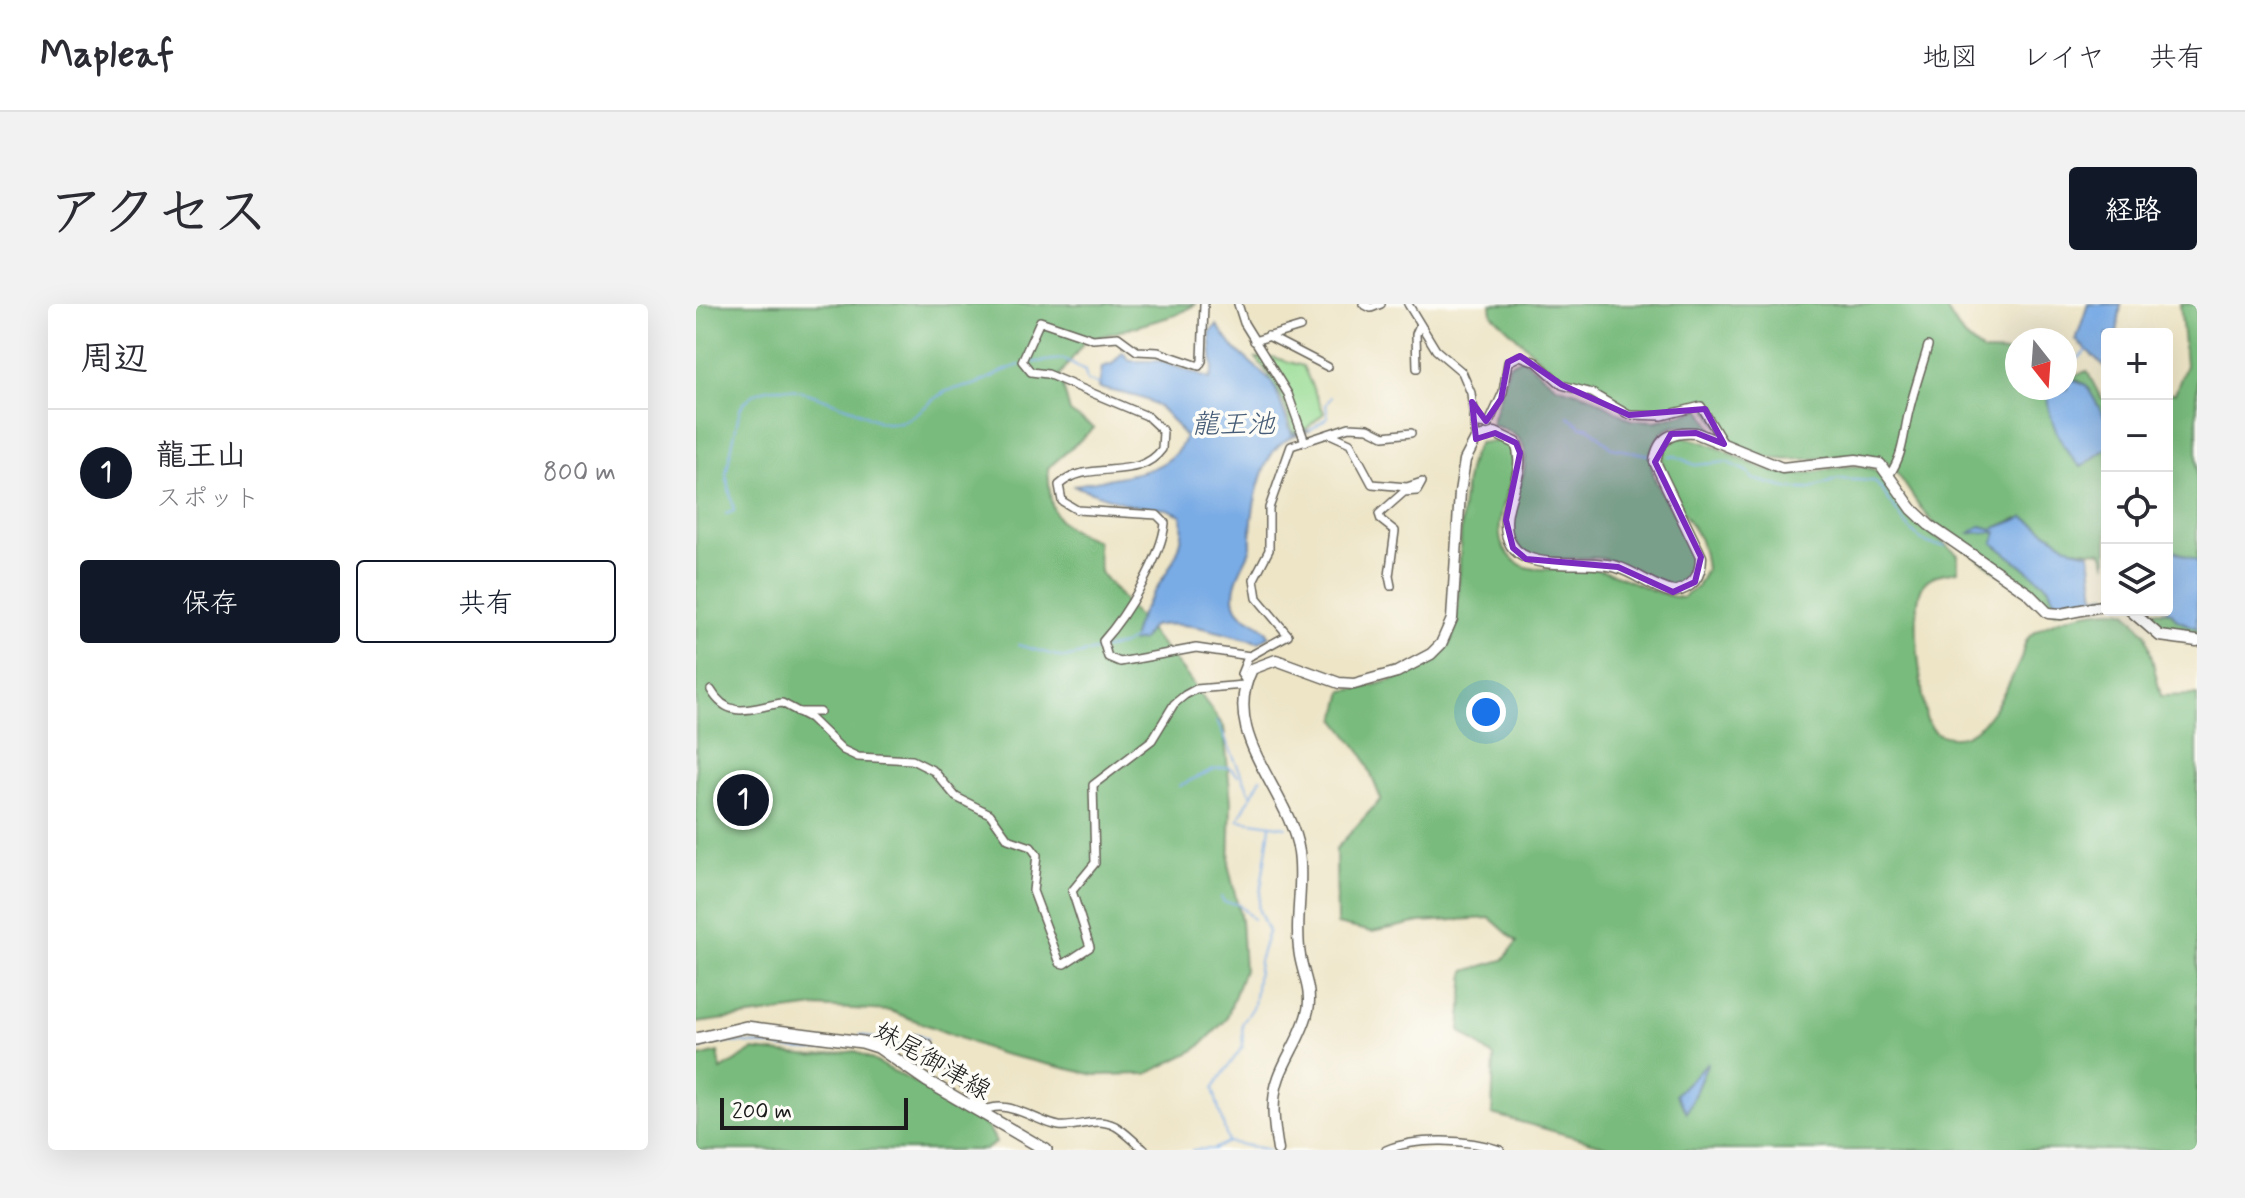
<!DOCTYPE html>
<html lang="ja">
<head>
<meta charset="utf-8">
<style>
  body { margin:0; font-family:Mynerve,"Klee One",sans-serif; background:#f2f2f3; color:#2b2b33 }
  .controls { position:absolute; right:24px; top:24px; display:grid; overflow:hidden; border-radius:8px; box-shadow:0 8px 32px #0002 }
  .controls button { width:72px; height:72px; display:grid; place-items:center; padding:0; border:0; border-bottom:2px solid #e1e1e2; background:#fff; color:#2b2b33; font:40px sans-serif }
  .compass { position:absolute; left:1309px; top:24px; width:72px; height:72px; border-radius:50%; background:#fff; box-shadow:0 8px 32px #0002; rotate:163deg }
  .scale { position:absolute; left:24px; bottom:20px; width:188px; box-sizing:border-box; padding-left:8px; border:4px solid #1c1c1c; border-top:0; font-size:22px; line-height:28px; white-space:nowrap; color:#1c1c1c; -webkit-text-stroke:6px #fdfcf7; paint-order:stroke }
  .you { position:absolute; left:790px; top:408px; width:28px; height:28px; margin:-20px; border:6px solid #fff; border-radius:50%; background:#1a73e8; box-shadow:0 0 0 12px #1a73e833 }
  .badge { display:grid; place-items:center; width:52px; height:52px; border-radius:50%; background:#111827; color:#fff; font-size:26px; font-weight:700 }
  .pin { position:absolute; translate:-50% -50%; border:4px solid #fff; box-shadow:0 2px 8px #0006 }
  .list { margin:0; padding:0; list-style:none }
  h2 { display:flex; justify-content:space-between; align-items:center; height:104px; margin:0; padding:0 32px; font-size:34px }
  h2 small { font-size:26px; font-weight:400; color:#7c7c81 }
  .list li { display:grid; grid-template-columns:52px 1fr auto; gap:24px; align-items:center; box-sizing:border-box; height:128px; padding:0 32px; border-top:2px solid #e1e1e2 }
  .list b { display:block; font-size:30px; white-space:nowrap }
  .list p { margin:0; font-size:26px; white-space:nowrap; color:#7c7c81 }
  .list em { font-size:26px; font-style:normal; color:#7c7c81 }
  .actions { display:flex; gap:16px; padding:24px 32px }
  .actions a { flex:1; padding:18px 0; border:2px solid #111827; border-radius:8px; text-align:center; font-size:28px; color:#111827 }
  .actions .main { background:#111827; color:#fff }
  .icon { flex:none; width:44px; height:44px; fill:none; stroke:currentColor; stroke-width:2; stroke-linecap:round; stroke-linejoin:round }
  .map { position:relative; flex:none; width:1501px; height:846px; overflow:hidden; border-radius:8px }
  header { display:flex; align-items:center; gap:48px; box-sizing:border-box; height:112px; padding:0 40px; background:#fff; border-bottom:2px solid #e1e1e2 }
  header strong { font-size:38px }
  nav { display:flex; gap:44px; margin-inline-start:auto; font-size:28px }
  .intro { display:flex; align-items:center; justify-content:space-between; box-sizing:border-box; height:192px; padding:0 48px }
  h1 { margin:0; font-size:56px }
  .button { padding:20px 36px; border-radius:8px; background:#111827; color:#fff; font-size:28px; font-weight:700 }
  main { display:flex; gap:48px; padding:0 48px }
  aside { flex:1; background:#fff; border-radius:8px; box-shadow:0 8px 32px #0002 }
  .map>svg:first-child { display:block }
</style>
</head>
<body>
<header>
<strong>Mapleaf</strong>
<nav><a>地図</a><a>レイヤ</a><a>共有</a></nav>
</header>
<div class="intro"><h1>アクセス</h1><a class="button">経路</a></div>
<main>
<aside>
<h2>周辺<small></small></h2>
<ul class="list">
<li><span class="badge">1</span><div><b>龍王山</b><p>スポット</p></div><em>800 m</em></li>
</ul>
<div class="actions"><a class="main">保存</a><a>共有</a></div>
</aside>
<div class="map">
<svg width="1501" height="846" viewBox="0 0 1501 846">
  <rect width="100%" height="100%" fill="#fdfcf7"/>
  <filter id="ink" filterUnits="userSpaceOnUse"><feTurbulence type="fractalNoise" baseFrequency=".0125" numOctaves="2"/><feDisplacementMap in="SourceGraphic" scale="16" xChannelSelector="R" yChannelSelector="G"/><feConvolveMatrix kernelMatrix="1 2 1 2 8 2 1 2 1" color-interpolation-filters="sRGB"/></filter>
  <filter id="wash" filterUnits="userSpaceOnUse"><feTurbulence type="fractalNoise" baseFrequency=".006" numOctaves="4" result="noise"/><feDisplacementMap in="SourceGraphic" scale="32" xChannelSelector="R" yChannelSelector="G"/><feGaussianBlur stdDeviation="1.8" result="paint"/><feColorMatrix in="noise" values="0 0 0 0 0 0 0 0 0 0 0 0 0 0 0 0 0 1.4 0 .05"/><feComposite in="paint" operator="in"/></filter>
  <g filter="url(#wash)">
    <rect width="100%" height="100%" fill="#eee5c7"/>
    <!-- green -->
    <path fill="#97db93" stroke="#5a7c58" stroke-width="2" d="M576,53l31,9 21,47 -18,16 -13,3c-7,-30 -18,-51 -37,-74z"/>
    <!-- forest -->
    <g fill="#79bb7d" stroke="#4a6c4c" stroke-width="2">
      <path d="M0,0h500l-20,11 -91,26 -25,34 10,37 24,16 -46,40c3,47 3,56 49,73l3,31 85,101 39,54 7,75 -2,66 12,52 3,50 -18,50 -29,29 -50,25 -52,1 -97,-22 -107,-42 -76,-4 -119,16z"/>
      <path d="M795,0h452l19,30 21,18 34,1v35h48v-9l22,-8 14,27 6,2v21l-21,-36 -11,-6 -8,10 -19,6 33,72 26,-19v117l-5,-13 -30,-3 -43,-29 -11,-2 -25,11 -11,-3 -10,8 7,-4 18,2 -4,11 55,43 6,14c13,4 27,-7 38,3l-37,9c-39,-28 -83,-55 -119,-87 -20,-17 -34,-51 -49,-63 -27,-23 -107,22 -159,-24 -10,-8 -17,-24 -24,-35l-11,-1 -20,9 -36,2 -43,-25 -31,-7 -71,-67z"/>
      <path d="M1484,0h17v257l-30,-13v-155h8l11,-28z"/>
      <path d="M826,54l34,28 34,10 41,24 25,1 45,-12 15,26c-19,-6 -43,-18 -58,2 -26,35 26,82 36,114 3,9 2,16 1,25l-19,13c-28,-5 -50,-28 -79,-31 -23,-2 -59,9 -77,-10 -35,-38 49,-105 -29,-123l18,-60z"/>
      <path d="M986,133c37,5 67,32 104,37 27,3 59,-14 86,-5 17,6 23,30 35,42 15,16 34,29 51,44v16c-12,2 -28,3 -35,14 -14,25 -1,105 3,133 6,14 13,19 28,19 30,2 55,-52 66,-76 3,-7 3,-17 8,-23 15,-18 77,-34 99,-26l19,22 15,62 36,-1v455h-577l-128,-36 2,-57 -34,-26 5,-60 38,-11 14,-18 -27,-24 -70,4 -48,10 -35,-8 -1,-75 45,-50 -18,-44 -27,-35 7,-29c33,-5 90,-17 108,-50 11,-21 7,-113 13,-146 3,-18 4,-36 15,-52l22,-2 13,8c4,32 -20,61 -13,92 2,10 15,23 25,26 20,6 47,-2 68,2 32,6 56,25 88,29l15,-11 9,-17c-1,-11 -3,-22 -7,-32 -14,-27 -65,-85 -17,-101z"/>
      <path d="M1445,306l30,2 6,8 20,8v6l-35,-7z"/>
      <path d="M57,746l60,6 43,-5 73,39 20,19c21,0 41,14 47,34l-11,7h-289v-92l22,-6 3,18z"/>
    </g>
    <!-- water -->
    <g fill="#79abe5" stroke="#4a6480" stroke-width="2">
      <path d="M1392,0h33l-4,30h-10v35l-31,-29z"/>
      <path d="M521,21l16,22 40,35 19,52 19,-4c-12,4 -24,7 -33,16 -20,21 -28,72 -27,99 1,10 -22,35 -16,58 4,17 28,17 34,33l-10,6c-37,-8 -69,-22 -107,-16l-10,14 -10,2c6,-46 60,-81 49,-127l-14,-6 -38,-4 -55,-19c35,-12 96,-6 111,-49 -31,-43 -37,-37 -86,-49l3,-21 10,-3 11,-12 7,9h31l49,18 3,-10 -3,-37z"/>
      <path d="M1373,75l17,6 21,36v27l-26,19c-19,-18 -32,-46 -34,-72l20,-6z"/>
      <path d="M1328,213l48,32 18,4 5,44 12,-2v4l-15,4 -14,-5 -22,3 -8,-15 -55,-43 4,-11 -27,1 10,-7 13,3z"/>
      <path d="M1471,244l30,13v67l-20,-8 -6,-8 -9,-2h5z"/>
      <path d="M1012,758l-21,50 -11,-18z"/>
    </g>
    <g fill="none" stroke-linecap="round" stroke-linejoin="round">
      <!-- stream -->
      <g stroke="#79abe5" stroke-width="2">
        <path d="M331,59l36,-4 22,12 2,10 12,3"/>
        <path d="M1374,78l-1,-14 20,-20"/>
        <path d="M872,112l14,11h7l23,21 38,7"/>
        <path d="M614,126l18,-13 -2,-12 5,-8"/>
        <path d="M973,153l6,-1 20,9 32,-3 21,10 5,7 37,10h21l27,-10 36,2c22,21 35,67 71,65"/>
        <path d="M30,210l8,-3 -8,-37 14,-65c25,-42 79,-10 113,0 11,4 22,14 34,14 27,2 37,-20 58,-31 11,-5 24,-4 36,-10 14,-6 24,-13 39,-17"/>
        <path d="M322,341l46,13 58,-13 12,-7"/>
        <path d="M521,417l34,74"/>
        <path d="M565,474l-23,42 48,7"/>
        <path d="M483,482l35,-17 15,-2 9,8"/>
        <path d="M525,593l3,5 14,2 15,15"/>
        <path d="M220,730l11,6"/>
        <path d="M164,731l45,11 2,-3"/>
        <path d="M0,747c42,-25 103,13 146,-7"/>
        <path d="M338,810l20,8"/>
        <path d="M368,819l38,-4"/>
        <path d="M532,838l-15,-54 30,-42 -1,-22 12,-18 5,-45 9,-29 -10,-24 12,-82"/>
        <path d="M496,846l22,-1 14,-7 42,8"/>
      </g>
    </g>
  </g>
  <g filter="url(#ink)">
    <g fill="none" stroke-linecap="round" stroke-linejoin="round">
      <defs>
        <g id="street">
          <path d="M508,0l-2,57 -3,5 -41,-14 -21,-1 -19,-14 -25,2 -53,-18 -18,40 9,11 16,2 100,42 16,15 -1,18c-24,34 -73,9 -103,36l3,16 15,9 80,5 8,8c-3,33 -39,93 -62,118l5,16 12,5 76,-14 54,8"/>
          <path d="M542,0l6,19 44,71 17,48"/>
          <path d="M667,0l8,4 10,-4"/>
          <path d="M712,0l28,46 26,22 9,21 5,46"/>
          <path d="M572,32l60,31"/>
          <path d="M558,37l46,-14"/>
          <path d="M721,64l-1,-34 4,-9"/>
          <path d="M776,98l7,22 9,1 15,-33 5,-30 12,-6 16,6 26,23 30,8 37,22 33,1 39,-10 23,38"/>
          <path d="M634,130l20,9 22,41 35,3 15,-5 -5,9 -13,1 -25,22 2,6 14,11 -6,45 2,10"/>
          <path d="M1194,170c15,-22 13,-42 20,-67 5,-20 12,-40 18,-61"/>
          <path d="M550,377l-5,-7 7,-17 40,-22 -31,-37 -3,-19 15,-29v-42l22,-62 58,-19 19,1 16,8 27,-3"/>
          <path d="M15,386c19,33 45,16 71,13l28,15 33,32 15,7 54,3 22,11 22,26 34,17 18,25 23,8 6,8 -4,36 27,72 4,1 26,-17 -18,-56 23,-28 -2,-78 59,-45 22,-36 11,-9 11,-6 48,-4"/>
          <path d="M102,408h22"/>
          <path d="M213,740l4,-7 16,8 7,14 22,17 16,24 13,9"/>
          <path d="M286,809c21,-18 56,10 77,13 20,2 36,-10 56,0 11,6 20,17 30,24"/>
          <path d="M690,846c30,-13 83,-11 114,0"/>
        </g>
        <g id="secondary">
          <path d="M1434,306l30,26 37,5"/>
          <path d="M582,846c-4,-24 -8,-49 1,-73 8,-22 24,-43 29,-67 4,-19 -5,-36 -8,-54 -6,-35 4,-70 -1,-104 -10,-63 -80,-117 -47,-183l24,-9 63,23 15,1 43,-12 34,-18 10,-10 11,-25 8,-127 5,-32 11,-21 19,-6 21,10c11,29 -9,50 -10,78 -2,60 75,35 111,46 20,6 36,21 56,25 20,-4 28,-16 28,-35l-46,-95c3,-25 18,-31 41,-29l86,35 74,-8 24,4 32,45 17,16 99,68 20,20 13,1 46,-9"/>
        </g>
        <path id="primary" d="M0,735l50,-12 116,15 16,5 49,34 119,69"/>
      </defs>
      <!-- street casing -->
      <use href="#street" stroke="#666258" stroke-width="10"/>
      <!-- secondary casing -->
      <use href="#secondary" stroke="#666258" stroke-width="13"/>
      <!-- primary casing -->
      <use href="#primary" stroke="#666258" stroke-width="14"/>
      <!-- street -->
      <use href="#street" stroke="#fff" stroke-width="7"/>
      <!-- secondary -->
      <use href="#secondary" stroke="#fff" stroke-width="10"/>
      <!-- primary -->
      <use href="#primary" stroke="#fff" stroke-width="11"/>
    </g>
  </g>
  <!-- marked area -->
  <path fill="#7b2cbf" fill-opacity="0.2" stroke="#7b2cbf" stroke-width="6" stroke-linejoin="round" d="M824,52l42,29 67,30 76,-6 19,35 -28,-11 -25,1 -16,28 46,95 -6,25 -22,10 -55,-25 -92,-8 -13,-11 -7,-28 14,-67 -4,-10 -21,-10 -19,6 -4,-37 14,19 15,-22 7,-37z"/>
  <g text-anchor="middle" stroke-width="7" stroke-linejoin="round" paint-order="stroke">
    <!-- street labels -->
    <g font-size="26" fill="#1c1c1c" stroke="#fdfcf7">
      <text transform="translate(237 756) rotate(30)" y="9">妹尾御津線</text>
    </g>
    <!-- water labels -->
    <g font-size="28" font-style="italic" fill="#465c76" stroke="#fdfcf7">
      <text x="537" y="129">龍王池</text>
    </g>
  </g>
</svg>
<div class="controls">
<button>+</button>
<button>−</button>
<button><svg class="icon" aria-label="locate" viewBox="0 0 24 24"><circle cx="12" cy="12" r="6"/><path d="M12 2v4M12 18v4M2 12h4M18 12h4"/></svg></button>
<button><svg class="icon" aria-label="layers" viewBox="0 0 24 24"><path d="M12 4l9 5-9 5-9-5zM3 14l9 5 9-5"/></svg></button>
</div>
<svg class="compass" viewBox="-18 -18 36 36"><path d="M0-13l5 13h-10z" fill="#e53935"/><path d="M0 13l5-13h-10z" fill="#7c7c81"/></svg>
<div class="scale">200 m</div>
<div class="you"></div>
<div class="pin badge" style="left:47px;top:496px">1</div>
</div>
</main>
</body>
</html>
